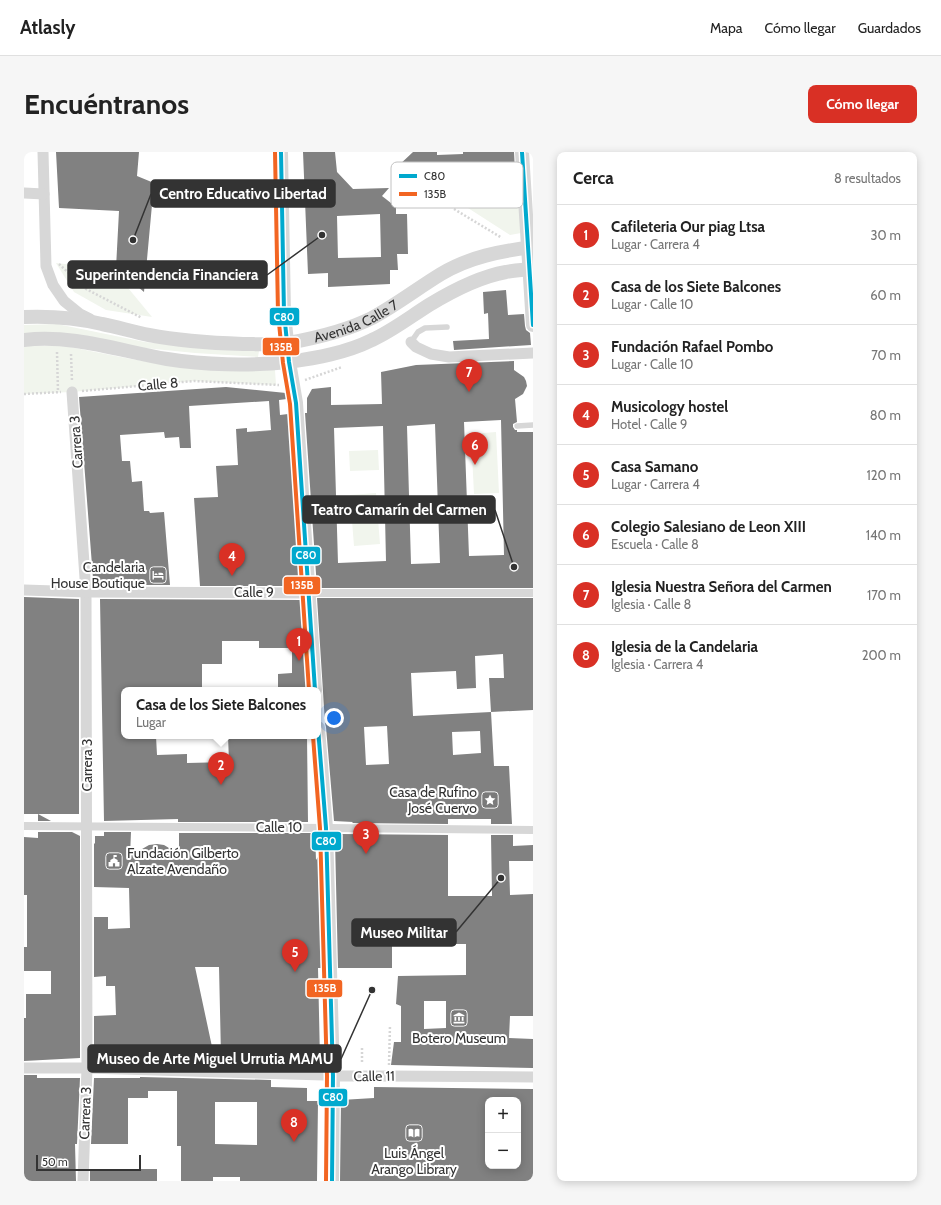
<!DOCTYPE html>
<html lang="es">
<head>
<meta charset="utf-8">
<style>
  body { margin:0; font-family:Cabin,sans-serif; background:#f6f6f6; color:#222 }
  .controls { position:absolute; right:12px; bottom:12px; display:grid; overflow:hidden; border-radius:8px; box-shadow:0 2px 10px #0003 }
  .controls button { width:36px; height:36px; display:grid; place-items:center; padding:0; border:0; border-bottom:1px solid #e0e0e0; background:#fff; color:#222; font:20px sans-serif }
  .scale { position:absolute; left:12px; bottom:10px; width:105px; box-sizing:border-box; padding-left:4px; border:2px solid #333; border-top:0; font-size:11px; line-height:14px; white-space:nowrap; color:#333; -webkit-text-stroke:3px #fff; paint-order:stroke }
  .you { position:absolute; left:310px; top:566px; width:14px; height:14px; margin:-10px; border:3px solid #fff; border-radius:50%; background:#1a73e8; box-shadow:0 0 0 6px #1a73e833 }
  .badge { display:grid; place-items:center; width:26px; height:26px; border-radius:50%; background:#d93025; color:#fff; font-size:13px; font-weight:700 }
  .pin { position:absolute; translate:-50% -33px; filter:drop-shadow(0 1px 2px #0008) }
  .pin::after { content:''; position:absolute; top:21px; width:14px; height:12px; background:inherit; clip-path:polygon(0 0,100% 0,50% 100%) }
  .popup { position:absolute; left:97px; top:535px; width:200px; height:52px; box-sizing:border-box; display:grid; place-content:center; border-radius:8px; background:#fff; filter:drop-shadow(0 1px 3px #0005); font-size:13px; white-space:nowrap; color:#767676 }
  .popup b { font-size:15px; color:#222 }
  .popup::after { content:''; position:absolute; left:50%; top:100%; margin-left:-8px; border:8px solid transparent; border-top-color:#fff }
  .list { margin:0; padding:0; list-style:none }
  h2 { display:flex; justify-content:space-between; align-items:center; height:52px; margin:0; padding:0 16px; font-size:17px }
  h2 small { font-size:13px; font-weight:400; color:#767676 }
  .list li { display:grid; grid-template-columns:26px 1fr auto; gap:12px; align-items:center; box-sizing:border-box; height:60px; padding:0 16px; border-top:1px solid #e0e0e0 }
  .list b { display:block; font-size:15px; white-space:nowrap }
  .list p { margin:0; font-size:13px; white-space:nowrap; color:#767676 }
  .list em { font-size:13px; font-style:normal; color:#767676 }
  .map { position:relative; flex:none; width:509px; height:1029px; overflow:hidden; border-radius:8px }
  header { display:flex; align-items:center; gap:24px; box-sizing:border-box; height:56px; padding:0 20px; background:#fff; border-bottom:1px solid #e0e0e0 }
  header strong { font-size:19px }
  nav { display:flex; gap:22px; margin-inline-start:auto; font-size:14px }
  .intro { display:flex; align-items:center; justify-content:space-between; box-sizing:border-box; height:96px; padding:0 24px }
  h1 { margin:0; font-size:28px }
  .button { padding:10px 18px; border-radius:8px; background:#d93025; color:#fff; font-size:14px; font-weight:700 }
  main { display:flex; gap:24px; padding:0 24px }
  aside { flex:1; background:#fff; border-radius:8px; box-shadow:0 2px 10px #0003 }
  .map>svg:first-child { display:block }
</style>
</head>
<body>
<header>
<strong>Atlasly</strong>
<nav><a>Mapa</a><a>Cómo llegar</a><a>Guardados</a></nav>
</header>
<div class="intro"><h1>Encuéntranos</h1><a class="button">Cómo llegar</a></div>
<main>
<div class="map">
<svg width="509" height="1029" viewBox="0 0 509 1029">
  <rect width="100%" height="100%" fill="#fff"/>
  <!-- green -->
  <g fill="#f1f5ed">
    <path d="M472,30v10l22,-1 3,42 -11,2 -56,-36 -6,-15z"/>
    <path d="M32,111l45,5 18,9 33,40 -46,-7 -32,-18z"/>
    <path d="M33,172l88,18 64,7 50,2 -1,6 -63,-4 -171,-17v-11z"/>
    <path d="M4,194h37l66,13 49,8 53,4 42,-1 1,15 -82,-4 -122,11 -48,2v-47z"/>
    <path d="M472,280l3,61 -25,1 -3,-60z"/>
    <path d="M354,298l1,20 -29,1 -1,-20z"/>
    <path d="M352,341l4,51 -26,2 -4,-51z"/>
  </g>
  <!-- building -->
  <g fill="#818181" fill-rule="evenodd">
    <path d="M32,0h83l-2,24 17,7 -10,109 -28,-24 3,-57 -60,-3z"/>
    <path d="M279,0h32l2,20 16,17 36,-1 -7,8 14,11v7h11l1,40h-11l1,16h-8v14l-62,3v-14l-20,1zM356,62l1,43 -43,1 -1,-42z"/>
    <path d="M389,0h24v3l26,-1v-2h51l2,39 -20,1v-10l-48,2v-19l-51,2z"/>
    <path d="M482,138l2,25 16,-1 1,12 1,4 4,3 1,12 -77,5 -1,-9 36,-2 -1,-26 -4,1 -1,-22z"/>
    <path d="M490,209v9l10,7 2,4 1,5 -4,8 -8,5 2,23 -4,2v3l2,3h2v2h16v156h-216l-12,-175h2v-15l5,-9 19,-2v18l51,-1 -1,-32 35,-7zM477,268l3,135 -35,1 -5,-134zM411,272l5,139 -29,1 -4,-138zM359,274l3,135 -48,2 -4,-135z"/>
    <path d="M202,235l60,6 1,6 -8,1 1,15 8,-1 12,172h-100l-6,-88 24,-1 -2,-31 22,-1 -2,-36 11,-1v4l24,-2 -2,-29 -80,5 2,42h-11l-1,-11 -14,1 -1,-6 -44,3 2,26h8l2,21 10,-1 2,30h5l1,2 14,-1 6,73h-70v-7h-7l-14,-181z"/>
    <path d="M0,445l55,2v215h-55z"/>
    <path d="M293,446h216v112l-42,2 3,54h15l3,58h-21v-5h-43v5l-96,-1 1,-1 -19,-1 -8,-94 -1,-4zM479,502l1,24h-15l2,34 -78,4 -2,-43 45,-2 1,18 19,-1 -1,-32zM363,574l2,38 -23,1 -2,-38zM456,579l1,22 -28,2 -1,-23z"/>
    <path d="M76,447l201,1 5,90h-28v-16l14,-1v-25h-33v-7h-37v23h-20v26h-78v46h32l1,19 30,-1v9l42,-1 -1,-26h79l1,86h-130v-3l-74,2z"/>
    <path d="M14,662l13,7h-13z"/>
    <path d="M14,680h34l8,4v222l-56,3v-43h2v-24h25v-23h-27v-24h3v-52h-3v-58l14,1z"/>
    <path d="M80,680h27l-1,24 19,-11 8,-1 7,1 15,9v-21h136l1,27 2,-3 3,111h-3l2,92 -49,1v5l-131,-3 -1,-6 -45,1v-42l22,-1 -1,-29h-9v-10l-12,1v-60h14v12l22,-1 -1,-40 -35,-1v-44l1,1v-8h9zM171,815h24l2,88 -7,1z"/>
    <path d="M317,682l107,1v61h44l-1,-61h22v11l20,-1v16h-24l1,34 23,-1v122h-23l-1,22 24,1v29l-142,-3 3,-23h7v-36l-5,-2 2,-28 68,-1v-31h-74v24h-54l-3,-128zM400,849h22v27l-22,1z"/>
    <path d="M0,923h13v3h43l-3,66h-2l1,37h-52z"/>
    <path d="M116,925l131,3v7l36,1v13h11l-1,80h-77v-4h-27v4h-32v-35h-4v-55h-29v7h-20v46h-37l3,-66h46zM191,950h42v43l-42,-1z"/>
    <path d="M350,935l159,2v92h-193l1,-81 33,-2zM464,948h30v66h-30z"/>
    <rect x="66" y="1017" width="67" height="12"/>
  </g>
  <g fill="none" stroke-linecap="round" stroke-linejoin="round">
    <!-- path -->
    <g stroke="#d6d6d6" stroke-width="2.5" stroke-dasharray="2 2" stroke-linecap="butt">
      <path d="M430,57l48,29"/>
      <path d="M35,112l27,25 56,29"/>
      <path d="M33,200l1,40"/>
      <path d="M47,202l1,27"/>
      <path d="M281,228l37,-13"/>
      <path d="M58,239l112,-10 85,4"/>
      <path d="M0,242l37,-2"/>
      <path d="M338,896v14"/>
      <path d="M365,913l1,-40"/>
    </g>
    <!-- service -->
    <g stroke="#d7d7d7" stroke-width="5.5">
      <path d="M387,190l7,-10 7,-4 22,-1"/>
      <path d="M493,274l16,-1"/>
    </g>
    <!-- pedestrian -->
    <g stroke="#d7d7d7" stroke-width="8">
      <path d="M285,441h224"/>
      <path d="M0,674l306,2 203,2"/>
    </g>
    <!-- minor -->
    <g stroke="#d7d7d7" stroke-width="11">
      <path d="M19,0l3,114 7,19 11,16 16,13 10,5"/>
      <path d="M0,41l20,1"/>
      <path d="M387,190l5,5 15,7 18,3 84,-4"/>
      <path d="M48,240l14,200 1,476 -4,113"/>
      <path d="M0,438l62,2 223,1"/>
      <path d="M0,916h63l237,7 14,1h45l150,1"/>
    </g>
    <!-- tertiary -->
    <g stroke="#d7d7d7" stroke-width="14">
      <path d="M257,0l3,161 5,49 7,41 19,287"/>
      <path d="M498,0l11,173"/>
      <path id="s1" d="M0,165c26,-1 53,1 78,7 16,3 31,8 47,11 31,6 62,8 94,9 14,0 30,1 45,-1 28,-5 58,-12 84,-25 24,-13 46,-30 69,-44 28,-17 60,-23 92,-27"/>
      <path d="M0,188c48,-6 96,11 143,19 37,6 83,7 121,3 28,-4 58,-9 84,-22 20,-9 38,-23 57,-35 23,-14 49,-28 77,-33 9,-2 18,-2 27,-3"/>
      <path d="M294,576l8,100 7,248 -1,105"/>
    </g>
    <defs>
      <g id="bus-1">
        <path d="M257,0l3,161 5,49 7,41 19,287"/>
        <path d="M498,0l11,173"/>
        <path d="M294,576l8,100 7,248 -1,105"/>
      </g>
      <g id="bus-2">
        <path d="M251,0l3,161 5,50 7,41 19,286"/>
        <path d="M289,584l7,92 7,248 -1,105"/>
      </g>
    </defs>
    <!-- bus-1 casing -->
    <use href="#bus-1" stroke="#fff" stroke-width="7"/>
    <!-- bus-2 casing -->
    <use href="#bus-2" stroke="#fff" stroke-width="7"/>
    <!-- bus-1 -->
    <use href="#bus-1" stroke="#00a9ce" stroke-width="4"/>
    <!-- bus-2 -->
    <use href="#bus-2" stroke="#f26522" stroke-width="4"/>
  </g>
  <!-- icons -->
  <defs>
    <symbol id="hotel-square" viewBox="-11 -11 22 22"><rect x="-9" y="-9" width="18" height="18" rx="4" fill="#7a7a7a" stroke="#fff"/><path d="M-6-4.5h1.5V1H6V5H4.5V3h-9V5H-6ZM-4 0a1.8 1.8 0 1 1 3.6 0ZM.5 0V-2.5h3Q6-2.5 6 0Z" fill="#fff"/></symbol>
    <symbol id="sight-square" viewBox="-11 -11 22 22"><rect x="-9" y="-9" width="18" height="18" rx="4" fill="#7a7a7a" stroke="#fff"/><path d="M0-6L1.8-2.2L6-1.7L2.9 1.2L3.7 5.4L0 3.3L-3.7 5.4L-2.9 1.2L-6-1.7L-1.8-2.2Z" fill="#fff"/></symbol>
    <symbol id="civic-square" viewBox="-11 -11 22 22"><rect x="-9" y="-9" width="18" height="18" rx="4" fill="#7a7a7a" stroke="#fff"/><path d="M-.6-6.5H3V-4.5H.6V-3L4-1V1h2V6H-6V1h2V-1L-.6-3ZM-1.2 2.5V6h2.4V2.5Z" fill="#fff"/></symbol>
    <symbol id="museum-square" viewBox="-11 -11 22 22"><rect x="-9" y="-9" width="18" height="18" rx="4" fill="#7a7a7a" stroke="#fff"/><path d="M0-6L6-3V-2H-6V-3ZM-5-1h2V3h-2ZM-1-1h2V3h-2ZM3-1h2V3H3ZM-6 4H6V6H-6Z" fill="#fff"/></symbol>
    <symbol id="library-square" viewBox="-11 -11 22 22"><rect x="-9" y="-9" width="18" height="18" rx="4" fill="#7a7a7a" stroke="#fff"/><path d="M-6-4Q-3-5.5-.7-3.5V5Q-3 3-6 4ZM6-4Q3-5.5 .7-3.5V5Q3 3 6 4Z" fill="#fff"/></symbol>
  </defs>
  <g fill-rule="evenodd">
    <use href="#hotel-square" x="124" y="413" width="20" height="20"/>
    <use href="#sight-square" x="456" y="638" width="20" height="20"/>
    <use href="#civic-square" x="80" y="699" width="20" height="20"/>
    <use href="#museum-square" x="425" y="856" width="20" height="20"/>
    <use href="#library-square" x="380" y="971" width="20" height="20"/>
  </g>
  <g text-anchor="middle" stroke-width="4" stroke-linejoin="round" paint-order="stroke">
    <!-- street labels -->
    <g font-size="14" fill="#333" stroke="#fff">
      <text dy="5" stroke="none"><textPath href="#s1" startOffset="338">Avenida Calle 7</textPath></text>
      <text transform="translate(134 232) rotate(-5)" y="5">Calle 8</text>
      <text transform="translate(52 290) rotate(-94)" y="5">Carrera 3</text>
      <text x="230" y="445">Calle 9</text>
      <text transform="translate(63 613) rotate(-90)" y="5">Carrera 3</text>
      <text x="255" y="680">Calle 10</text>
      <text transform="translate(350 924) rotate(-1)" y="5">Calle 11</text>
      <text transform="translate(61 961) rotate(-88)" y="5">Carrera 3</text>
    </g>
    <!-- poi labels -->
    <g font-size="14" fill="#333" stroke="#fff" text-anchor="end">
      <text x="121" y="420">Candelaria<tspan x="121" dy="16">House Boutique</tspan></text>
      <text x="453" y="645">Casa de Rufino<tspan x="453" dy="16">José Cuervo</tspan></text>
      <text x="103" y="706" text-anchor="start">Fundación Gilberto<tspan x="103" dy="16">Alzate Avendaño</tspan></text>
      <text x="435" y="891" text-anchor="middle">Botero Museum</text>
      <text x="390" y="1006" text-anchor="middle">Luis Ángel<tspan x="390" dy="16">Arango Library</tspan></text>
    </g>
  </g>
  <!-- legend -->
  <rect x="367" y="10" width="132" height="46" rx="6" fill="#fff" stroke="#c2c2c2" stroke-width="1"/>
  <rect x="375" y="22" width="18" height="4" fill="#00a9ce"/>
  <rect x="375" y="40" width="18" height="4" fill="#f26522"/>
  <g font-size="11" fill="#333">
    <text x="400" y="28">C80</text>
    <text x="400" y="46">135B</text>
  </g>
  <!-- callouts -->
  <path fill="none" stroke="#333" stroke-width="1.5" d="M109 88L127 42M298 83L243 123M490 415L471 358M477 726L432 780M348 838L317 907"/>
  <g fill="#333" stroke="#fff" stroke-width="1.5">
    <circle cx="109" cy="88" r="4"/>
    <circle cx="298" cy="83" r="4"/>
    <circle cx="490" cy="415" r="4"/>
    <circle cx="477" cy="726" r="4"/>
    <circle cx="348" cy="838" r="4"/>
  </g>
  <g fill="#333" stroke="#333" stroke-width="1.5">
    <rect x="127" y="28" width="184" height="27" rx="4"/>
    <rect x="44" y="109" width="199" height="27" rx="4"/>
    <rect x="279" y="344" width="192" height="27" rx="4"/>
    <rect x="328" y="767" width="104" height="27" rx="4"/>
    <rect x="64" y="893" width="253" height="27" rx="4"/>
  </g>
  <g font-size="15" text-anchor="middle" font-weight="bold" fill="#fff">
    <text x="219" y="47">Centro Educativo Libertad</text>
    <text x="143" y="128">Superintendencia Financiera</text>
    <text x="375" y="363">Teatro Camarín del Carmen</text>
    <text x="380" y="786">Museo Militar</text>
    <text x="191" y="912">Museo de Arte Miguel Urrutia MAMU</text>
  </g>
  <g stroke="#fff" stroke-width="1.5">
    <rect x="245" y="155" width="31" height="19" rx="4" fill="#00a9ce"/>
    <rect x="238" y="185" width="38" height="19" rx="4" fill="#f26522"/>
    <rect x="267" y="394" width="30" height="19" rx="4" fill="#00a9ce"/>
    <rect x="259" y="424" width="38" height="19" rx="4" fill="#f26522"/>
    <rect x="287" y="679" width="31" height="20" rx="4" fill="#00a9ce"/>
    <rect x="282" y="827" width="37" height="19" rx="4" fill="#f26522"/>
    <rect x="294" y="936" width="30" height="19" rx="4" fill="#00a9ce"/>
  </g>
  <g font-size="11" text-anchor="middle" font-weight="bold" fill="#fff">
    <text x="260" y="169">C80</text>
    <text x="257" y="199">135B</text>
    <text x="282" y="407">C80</text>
    <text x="278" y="437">135B</text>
    <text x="302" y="693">C80</text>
    <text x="301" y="840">135B</text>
    <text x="309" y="949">C80</text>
  </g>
</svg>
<div class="controls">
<button>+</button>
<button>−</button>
</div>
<div class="scale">50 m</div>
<div class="you"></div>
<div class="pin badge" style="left:275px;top:509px">1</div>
<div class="pin badge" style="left:197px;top:633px">2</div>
<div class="popup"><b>Casa de los Siete Balcones</b>Lugar</div>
<div class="pin badge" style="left:342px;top:702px">3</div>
<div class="pin badge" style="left:208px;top:424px">4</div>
<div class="pin badge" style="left:271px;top:820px">5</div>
<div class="pin badge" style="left:451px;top:313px">6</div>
<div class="pin badge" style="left:445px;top:240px">7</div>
<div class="pin badge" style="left:270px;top:990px">8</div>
</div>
<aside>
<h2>Cerca<small>8 resultados</small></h2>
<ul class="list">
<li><span class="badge">1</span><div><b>Cafileteria Our piag Ltsa</b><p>Lugar · Carrera 4</p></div><em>30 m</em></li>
<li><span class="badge">2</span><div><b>Casa de los Siete Balcones</b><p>Lugar · Calle 10</p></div><em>60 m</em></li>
<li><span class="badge">3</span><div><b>Fundación Rafael Pombo</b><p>Lugar · Calle 10</p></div><em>70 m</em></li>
<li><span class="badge">4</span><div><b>Musicology hostel</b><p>Hotel · Calle 9</p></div><em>80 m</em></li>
<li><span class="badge">5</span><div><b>Casa Samano</b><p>Lugar · Carrera 4</p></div><em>120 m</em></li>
<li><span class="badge">6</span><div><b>Colegio Salesiano de Leon XIII</b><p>Escuela · Calle 8</p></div><em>140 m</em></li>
<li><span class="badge">7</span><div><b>Iglesia Nuestra Señora del Carmen</b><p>Iglesia · Calle 8</p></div><em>170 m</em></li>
<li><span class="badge">8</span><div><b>Iglesia de la Candelaria</b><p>Iglesia · Carrera 4</p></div><em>200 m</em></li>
</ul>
</aside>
</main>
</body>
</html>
